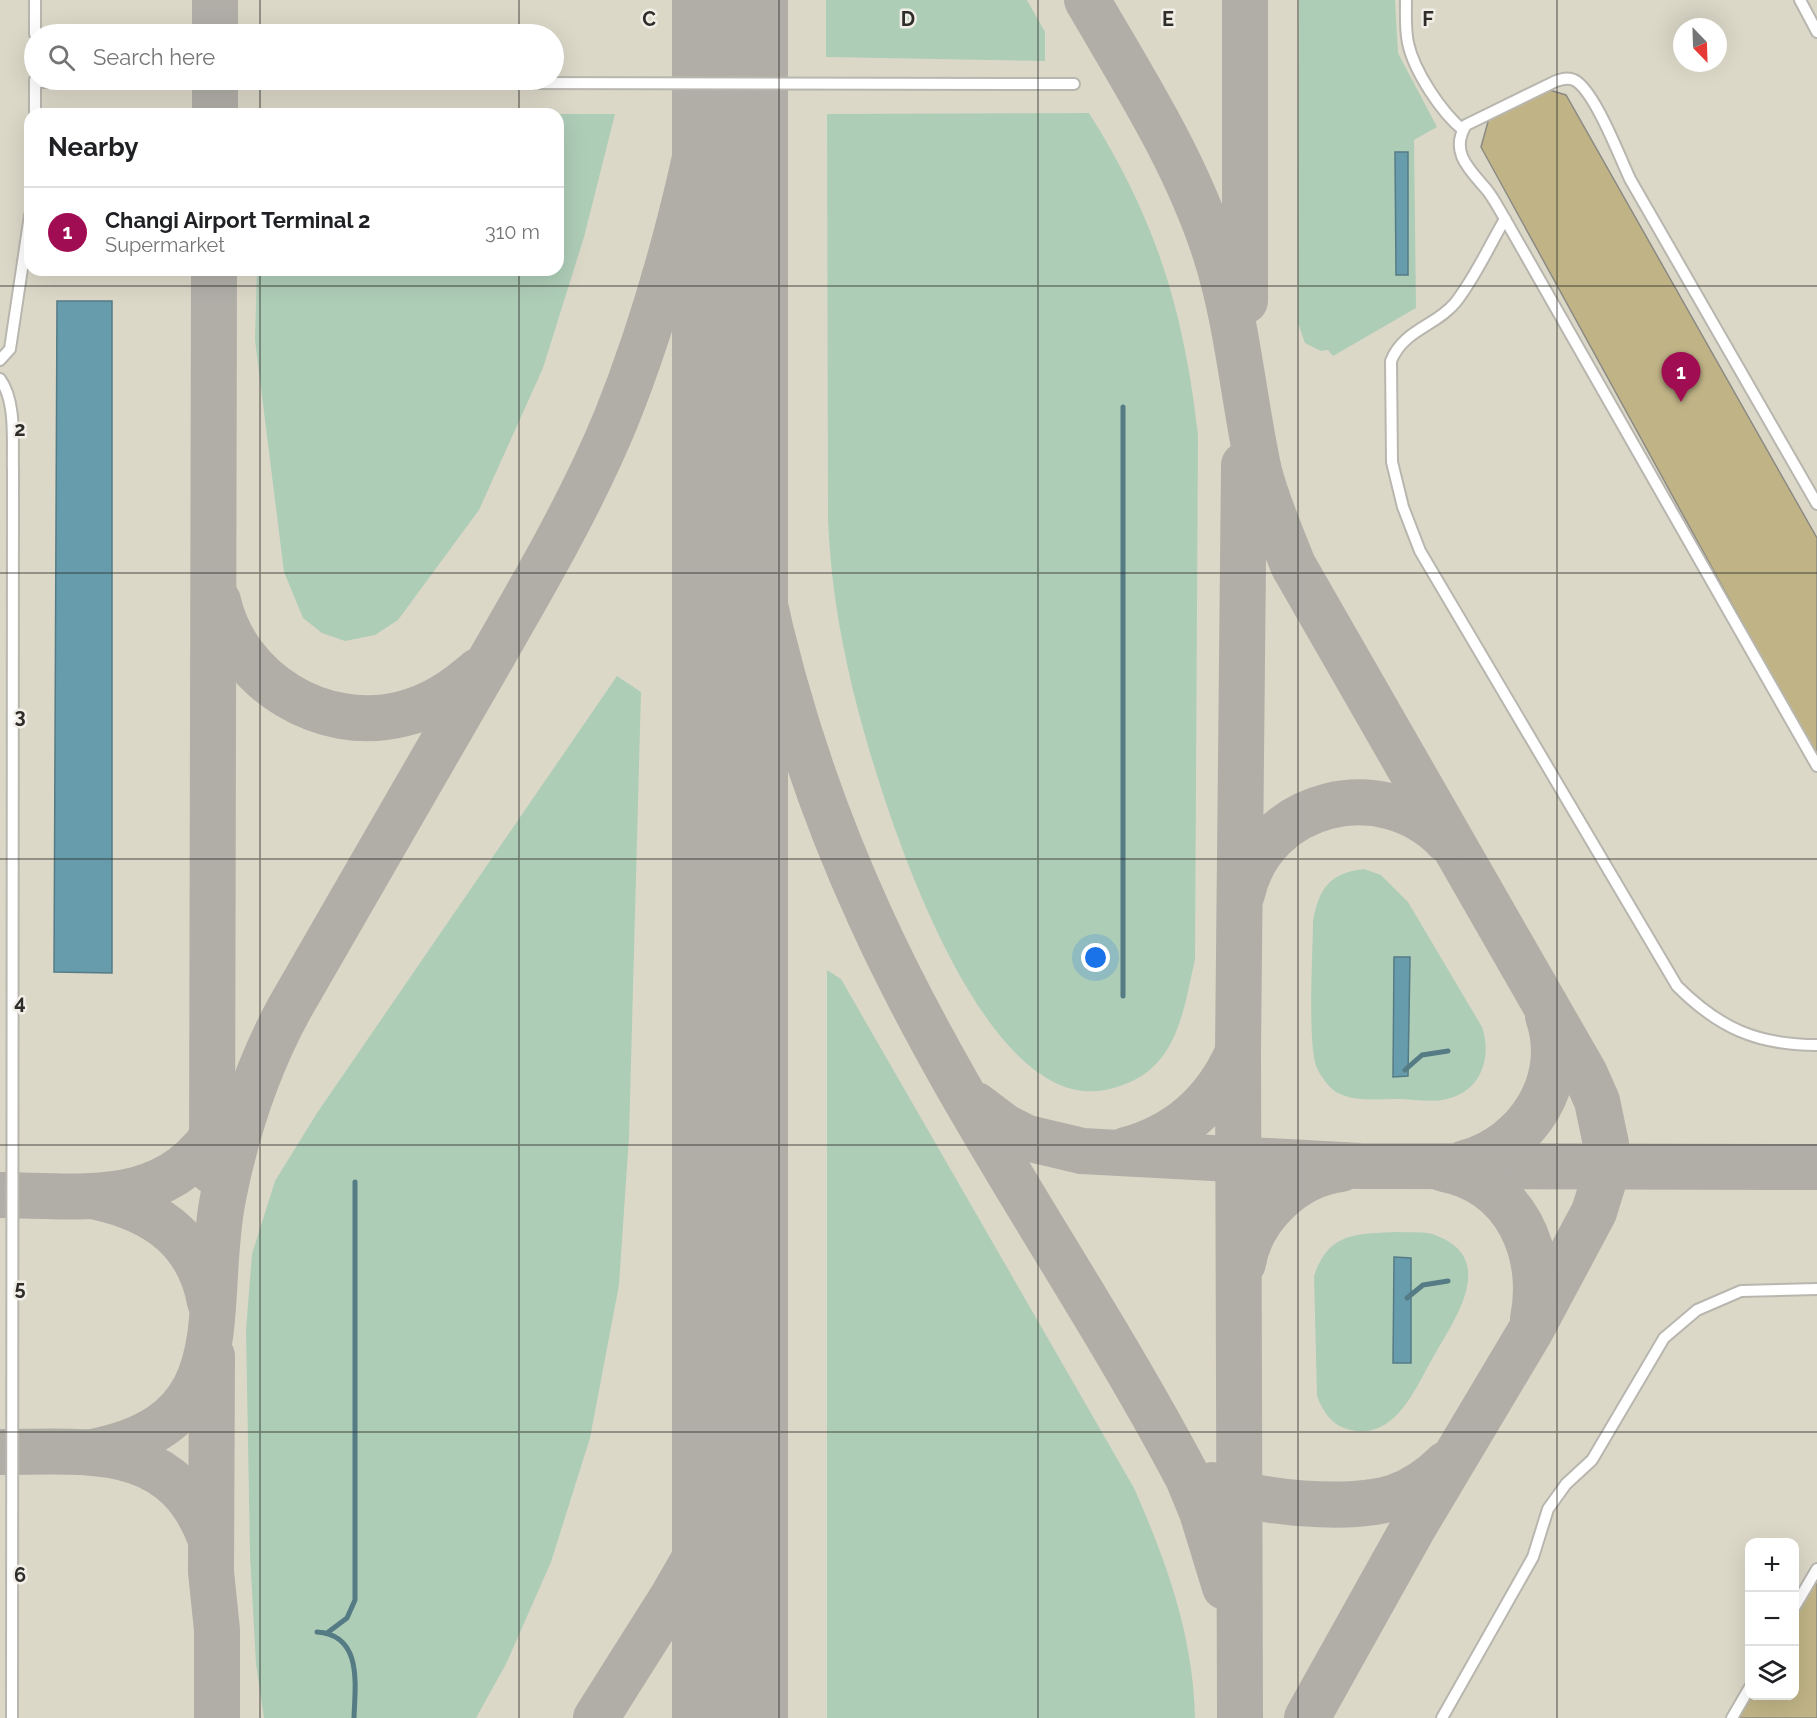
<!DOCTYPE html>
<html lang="en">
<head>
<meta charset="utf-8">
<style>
  body { margin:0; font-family:Raleway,sans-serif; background:#f6f6f6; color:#202124 }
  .controls { position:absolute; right:18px; bottom:18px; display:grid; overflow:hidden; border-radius:12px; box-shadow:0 6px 24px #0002 }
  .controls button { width:54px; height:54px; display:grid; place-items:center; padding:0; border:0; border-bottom:2px solid #e0e0e0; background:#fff; color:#202124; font:30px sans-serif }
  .compass { position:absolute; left:1673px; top:18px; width:54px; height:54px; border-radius:50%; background:#fff; box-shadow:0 6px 24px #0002; rotate:157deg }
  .you { position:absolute; left:1096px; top:958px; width:21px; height:21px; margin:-15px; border:4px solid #fff; border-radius:50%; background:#1a73e8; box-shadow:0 0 0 9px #1a73e833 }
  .badge { display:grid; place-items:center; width:39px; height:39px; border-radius:50%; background:#a10d52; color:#fff; font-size:20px; font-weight:700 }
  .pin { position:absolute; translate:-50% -50px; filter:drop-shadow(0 2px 3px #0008) }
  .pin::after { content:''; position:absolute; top:32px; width:21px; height:18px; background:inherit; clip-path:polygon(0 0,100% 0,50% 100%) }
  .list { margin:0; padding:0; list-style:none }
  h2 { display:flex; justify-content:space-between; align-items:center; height:78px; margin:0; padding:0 24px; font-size:26px }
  h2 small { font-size:20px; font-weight:400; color:#757577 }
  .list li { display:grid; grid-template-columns:39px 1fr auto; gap:18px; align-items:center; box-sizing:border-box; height:90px; padding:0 24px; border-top:2px solid #e0e0e0 }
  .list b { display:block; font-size:22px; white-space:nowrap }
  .list p { margin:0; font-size:20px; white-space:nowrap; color:#757577 }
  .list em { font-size:20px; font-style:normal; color:#757577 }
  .icon { flex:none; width:33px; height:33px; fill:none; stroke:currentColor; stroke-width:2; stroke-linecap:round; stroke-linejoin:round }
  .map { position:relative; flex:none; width:1817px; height:1718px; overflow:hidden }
  .search { position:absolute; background:#fff; box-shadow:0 6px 24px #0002; left:24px; top:24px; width:540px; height:66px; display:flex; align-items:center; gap:15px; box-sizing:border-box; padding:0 21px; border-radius:33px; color:#757577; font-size:22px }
  .panel { position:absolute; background:#fff; box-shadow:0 6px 24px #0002; left:24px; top:108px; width:540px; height:168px; border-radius:18px }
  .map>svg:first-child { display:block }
</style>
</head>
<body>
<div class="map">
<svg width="1817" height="1718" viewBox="0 0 1817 1718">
  <rect width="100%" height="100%" fill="#e3e1d9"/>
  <!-- built -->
  <path fill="#dcd8c8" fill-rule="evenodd" d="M0,0h1817v1718h-1817zM1682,27h36v36h-36zM34,34h520v46h-520zM30,114h528v156h-528zM1750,1542h44v154h-44z"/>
  <!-- green -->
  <g fill="#aecdb7" fill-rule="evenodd">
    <path d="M826,0h201l18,32v29l-219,-4z"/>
    <path d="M1299,0h96l3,53 39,74 -23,13 2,168 -83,48 -5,-6 -7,1 -16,-8 -7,-20zM1395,152h12l-10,123 -1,-1z"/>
    <path d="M1089,113c67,106 95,198 109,322l-3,524c-13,59 -19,117 -90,131 -135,26 -239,-332 -259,-431 -10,-46 -16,-92 -18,-139l-1,-406z"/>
    <path d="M558,114h57l-31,123 -41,131 -64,142 -81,110 -23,15 -30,6 -23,-8 -19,-15 -19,-46 -29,-232 2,-70h301z"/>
    <path d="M617,676l24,16 -12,445 -10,148 -29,153 -39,124 -45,102 -30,54h-212l-8,-54 -6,-109 -4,-225 6,-76 23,-73 42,-68z"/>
    <path d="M1364,869l17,6 27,27 74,125c10,29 0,64 -35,72 -14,4 -35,0 -50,0 -19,0 -42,3 -59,-6 -8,-4 -17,-16 -21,-25 -10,-22 -4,-117 -4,-147 6,-32 16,-48 51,-52zM1394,957h15l-1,119h-15z"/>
    <path d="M827,970l14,9 293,509c33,75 59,147 61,230h-368z"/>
    <path d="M1398,1232c12,1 27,-1 37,3 63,23 21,82 0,119 -19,32 -38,86 -84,76 -18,-3 -28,-18 -34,-34l-3,-120c15,-45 43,-42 84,-44z"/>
  </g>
  <!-- water -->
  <g fill="#669cac" stroke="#557b85" stroke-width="1.5">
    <path d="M1395,152h13v123h-12z"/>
    <path d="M57,301h55v672l-58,-1z"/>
    <path d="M1394,957h16l-2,119 -15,1z"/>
    <path d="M1394,1257l17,1v105h-18z"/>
  </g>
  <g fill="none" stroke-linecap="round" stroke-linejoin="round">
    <!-- stream -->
    <g stroke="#557b85" stroke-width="5">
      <path d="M1123,996v-589"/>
      <path d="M1405,1070l17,-15 26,-4"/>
      <path d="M1407,1298l16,-13 25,-4"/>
      <path d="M317,1632c46,3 38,53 37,86"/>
      <path d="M327,1633l20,-15 8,-18v-418"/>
    </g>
    <!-- taxiway -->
    <g stroke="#b0aea7" stroke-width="46">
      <path d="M1087,0c47,81 99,162 128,252 23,71 28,146 44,219 8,32 22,63 34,94l292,509 12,27 9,43 -3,39 -9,29 -63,118 -118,198 -106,190"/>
      <path d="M215,34v-34"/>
      <path d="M215,114v-34"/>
      <path d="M1245,301v-301"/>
      <path d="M730,334c9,82 12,168 30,249 24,114 61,226 110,333 89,196 218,372 318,562l14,34 23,75"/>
      <path d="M218,601c18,80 104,133 184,113 30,-7 53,-23 76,-43"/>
      <path d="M1242,894c21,-94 140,-122 205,-54"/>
      <path d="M976,1105l29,22 22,11 55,13 278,15 457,1"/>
      <path d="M1126,1150c53,-14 90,-48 112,-98"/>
      <path d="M1465,1163c63,-17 105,-83 83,-147"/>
      <path d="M1444,1169c72,14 102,84 89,150"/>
      <path d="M212,1171l2,-901"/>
      <path d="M0,1195c86,1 170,16 221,-71"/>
      <path d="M97,1197c59,13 102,43 113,105"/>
      <path d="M1243,1263c8,-47 51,-88 98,-94"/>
      <path d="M212,1356l-1,216 6,58v88"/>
      <path d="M0,1452c89,0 174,-13 211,88"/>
      <path d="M92,1452c152,-29 109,-141 131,-254 13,-66 34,-130 66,-189 64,-112 128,-222 192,-333 48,-84 98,-167 135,-257 56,-139 83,-273 112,-419"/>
      <path d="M1212,1485c41,18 140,27 183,12 20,-7 36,-18 51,-33"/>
      <path d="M596,1718l77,-122 57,-99"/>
      <path d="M1240,1718l-2,-666 6,-587"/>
    </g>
    <!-- runway -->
    <path stroke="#b0aea7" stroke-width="116" d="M730,0v1718"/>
  </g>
  <!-- building -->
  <g fill="#c0b487" stroke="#8c8a83" stroke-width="1.5">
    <path d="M1536,86l30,9 251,443v221l-336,-612 10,-36z"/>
    <path d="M1817,1580v138h-83l16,-22h44v-79z"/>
  </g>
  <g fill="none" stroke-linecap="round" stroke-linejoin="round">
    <defs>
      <g id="service">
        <path d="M1406,0c0,14 -1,29 2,43 6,28 33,69 55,87"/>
        <path d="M1800,0l17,32"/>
        <path d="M35,34v-34"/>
        <path d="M35,82l1039,2"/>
        <path d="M35,114v-34"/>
        <path d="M1505,219c-16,27 -30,59 -50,84 -19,23 -52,27 -64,58l1,101 11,45 17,44 257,435c42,42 80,59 140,59"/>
        <path d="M0,360l10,-11 20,-134"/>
        <path d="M0,379c17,23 12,65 13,92l-1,1247"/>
        <path d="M1817,504l-187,-325c-10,-21 -36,-90 -56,-99 -6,-3 -12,-1 -18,1l-90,44c-17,27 4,45 21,65 7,9 12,19 18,29l312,547"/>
        <path d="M1794,1608l23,-39"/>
        <path d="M1442,1718l91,-161 15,-48 18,-25 26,-24 72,-122 33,-28 44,-19 76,-2"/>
        <path d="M1732,1718l18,-31"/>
      </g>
    </defs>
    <!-- service casing -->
    <use href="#service" stroke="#b8b6ae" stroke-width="14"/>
    <!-- service -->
    <use href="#service" stroke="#fff" stroke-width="10"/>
  </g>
  <!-- grid -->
  <path fill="none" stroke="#2e2d2a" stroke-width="1.5" stroke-opacity="0.55" d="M260,0v34M519,0v34M779,0v1718M1038,0v1718M1298,0v1718M1557,0v1718M260,80v34M519,80v34M260,270v1448M519,270v1448M0,286h1817M0,573h1817M0,859h1817M0,1145h1817M0,1432h1817"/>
  <g font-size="20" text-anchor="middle" font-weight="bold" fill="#2e2d2a" stroke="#f0eee6" stroke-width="5" stroke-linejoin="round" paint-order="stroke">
    <text x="649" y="26">C</text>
    <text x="908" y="26">D</text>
    <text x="1168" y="26">E</text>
    <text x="1428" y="26">F</text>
    <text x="20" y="436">2</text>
    <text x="20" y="723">3</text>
    <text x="20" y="1009">4</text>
    <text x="20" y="1295">5</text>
    <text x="20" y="1582">6</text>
  </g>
</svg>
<div class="controls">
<button>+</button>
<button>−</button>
<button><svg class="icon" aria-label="layers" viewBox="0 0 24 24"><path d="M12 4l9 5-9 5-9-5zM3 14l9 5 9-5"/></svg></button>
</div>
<svg class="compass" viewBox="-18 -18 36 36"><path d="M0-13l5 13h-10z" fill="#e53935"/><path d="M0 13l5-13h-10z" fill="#757577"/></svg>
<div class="you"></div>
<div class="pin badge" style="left:1681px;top:402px">1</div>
<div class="search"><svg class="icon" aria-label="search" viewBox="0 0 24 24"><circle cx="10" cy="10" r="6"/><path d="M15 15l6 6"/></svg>Search here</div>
<section class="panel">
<h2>Nearby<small></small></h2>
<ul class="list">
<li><span class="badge">1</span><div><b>Changi Airport Terminal 2</b><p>Supermarket</p></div><em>310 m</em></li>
</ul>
</section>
</div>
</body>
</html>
